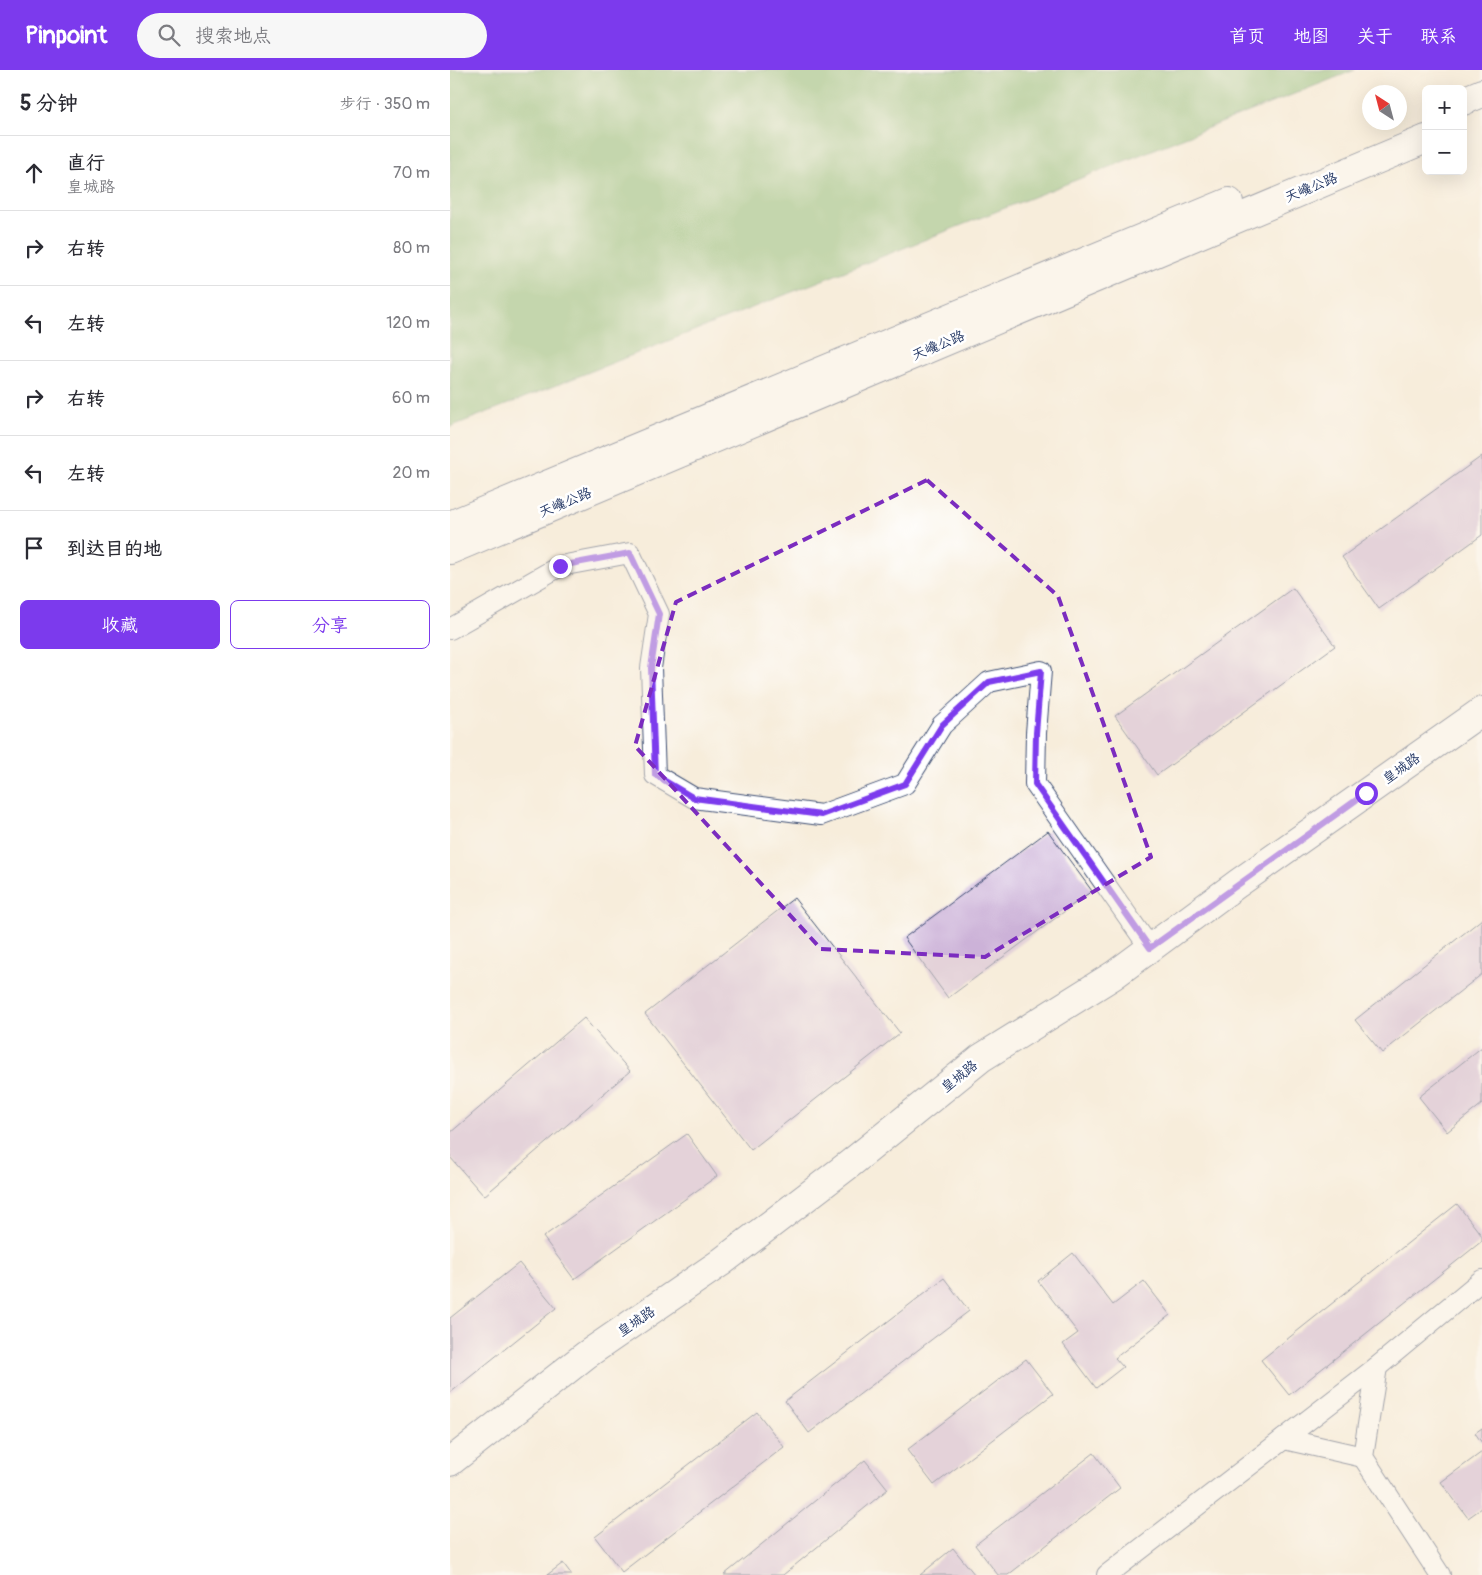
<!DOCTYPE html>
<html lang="zh">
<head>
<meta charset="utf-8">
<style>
  body { margin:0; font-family:Pangolin,"LXGW WenKai TC",sans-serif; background:#f7f7f7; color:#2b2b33 }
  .controls { position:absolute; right:15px; top:15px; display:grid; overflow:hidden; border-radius:8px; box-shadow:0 5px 20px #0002 }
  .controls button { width:45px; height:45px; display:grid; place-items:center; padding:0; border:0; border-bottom:1px solid #e1e1e2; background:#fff; color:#2b2b33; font:25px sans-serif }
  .compass { position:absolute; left:912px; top:15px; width:45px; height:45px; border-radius:50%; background:#fff; box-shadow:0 5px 20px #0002; rotate:324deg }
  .stop { position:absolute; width:15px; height:15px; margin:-11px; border:4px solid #7c3aed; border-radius:50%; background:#fff }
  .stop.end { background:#7c3aed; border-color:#fff; box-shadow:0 1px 5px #0008 }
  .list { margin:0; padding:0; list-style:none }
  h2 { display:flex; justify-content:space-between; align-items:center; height:65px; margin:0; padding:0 20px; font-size:21px }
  h2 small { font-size:16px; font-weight:400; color:#7c7c81 }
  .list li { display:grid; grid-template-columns:32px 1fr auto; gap:15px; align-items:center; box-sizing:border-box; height:75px; padding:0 20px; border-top:1px solid #e1e1e2 }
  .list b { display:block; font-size:19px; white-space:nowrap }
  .list p { margin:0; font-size:16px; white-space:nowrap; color:#7c7c81 }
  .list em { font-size:16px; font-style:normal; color:#7c7c81 }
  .actions { display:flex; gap:10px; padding:15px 20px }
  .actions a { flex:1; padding:11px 0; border:1px solid #7c3aed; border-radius:8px; text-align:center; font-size:18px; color:#7c3aed }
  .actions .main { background:#7c3aed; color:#fff }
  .icon { flex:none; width:28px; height:28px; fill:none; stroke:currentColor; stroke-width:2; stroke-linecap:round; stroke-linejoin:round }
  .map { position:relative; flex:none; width:1032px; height:1505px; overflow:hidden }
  header { display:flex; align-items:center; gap:30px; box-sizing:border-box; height:70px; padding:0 25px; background:#7c3aed; color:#fff }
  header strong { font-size:24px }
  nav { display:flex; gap:28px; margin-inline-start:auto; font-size:18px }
  .search { width:350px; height:45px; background:#f7f7f7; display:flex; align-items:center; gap:12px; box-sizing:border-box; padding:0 18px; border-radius:28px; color:#7c7c81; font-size:19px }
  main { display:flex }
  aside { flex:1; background:#fff }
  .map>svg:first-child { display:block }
</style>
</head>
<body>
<header>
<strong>Pinpoint</strong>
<div class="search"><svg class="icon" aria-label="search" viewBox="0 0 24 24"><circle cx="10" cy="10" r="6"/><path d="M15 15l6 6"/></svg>搜索地点</div>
<nav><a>首页</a><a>地图</a><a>关于</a><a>联系</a></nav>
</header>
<main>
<aside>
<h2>5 分钟<small>步行 · 350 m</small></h2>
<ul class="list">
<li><svg class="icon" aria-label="ahead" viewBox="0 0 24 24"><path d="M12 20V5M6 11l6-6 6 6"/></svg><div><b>直行</b><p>皇城路</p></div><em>70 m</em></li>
<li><svg class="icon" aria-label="right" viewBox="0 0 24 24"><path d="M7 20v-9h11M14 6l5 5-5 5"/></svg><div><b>右转</b></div><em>80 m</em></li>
<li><svg class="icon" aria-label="left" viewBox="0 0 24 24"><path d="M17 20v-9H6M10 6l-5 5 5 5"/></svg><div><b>左转</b></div><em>120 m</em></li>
<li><svg class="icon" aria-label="right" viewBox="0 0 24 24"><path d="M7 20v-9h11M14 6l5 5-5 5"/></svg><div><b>右转</b></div><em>60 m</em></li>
<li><svg class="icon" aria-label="left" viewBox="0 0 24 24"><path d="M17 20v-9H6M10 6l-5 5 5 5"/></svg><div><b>左转</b></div><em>20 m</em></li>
<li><svg class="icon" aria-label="arrive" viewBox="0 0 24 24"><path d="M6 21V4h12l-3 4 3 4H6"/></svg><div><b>到达目的地</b></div></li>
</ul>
<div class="actions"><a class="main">收藏</a><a>分享</a></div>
</aside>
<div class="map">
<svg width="1032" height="1505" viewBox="0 0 1032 1505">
  <rect width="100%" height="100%" fill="#fff"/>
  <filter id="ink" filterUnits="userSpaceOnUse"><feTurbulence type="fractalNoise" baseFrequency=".02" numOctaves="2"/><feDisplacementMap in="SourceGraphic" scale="10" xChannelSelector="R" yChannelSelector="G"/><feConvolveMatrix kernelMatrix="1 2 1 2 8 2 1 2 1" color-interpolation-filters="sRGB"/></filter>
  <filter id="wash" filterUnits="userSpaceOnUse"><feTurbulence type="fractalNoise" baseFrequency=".0096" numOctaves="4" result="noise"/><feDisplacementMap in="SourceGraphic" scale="20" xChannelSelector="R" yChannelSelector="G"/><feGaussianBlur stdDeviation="1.12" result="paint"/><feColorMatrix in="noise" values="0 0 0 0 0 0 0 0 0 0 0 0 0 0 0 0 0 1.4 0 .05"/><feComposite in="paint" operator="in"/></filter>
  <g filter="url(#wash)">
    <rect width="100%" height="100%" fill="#f7eddb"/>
    <!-- forest -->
    <path fill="#86ba74" stroke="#507469" d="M0,0h905l-905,357z"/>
    <g id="blocks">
      <!-- building -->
      <g fill="#ccb2d8">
        <path d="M1032,386v79l-103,74 -37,-52z"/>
        <path d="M843,518l42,58 -178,129 -42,-59z"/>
        <path d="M598,761l44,60 -144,107 -44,-60z"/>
        <path d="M344,828l106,135 -149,117 -106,-136z"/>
        <path d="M1032,849v55l-100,79 -27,-33z"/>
        <path d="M134,948l46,53 -146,125 -34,-39v-24z"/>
        <path d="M1032,977v57l-35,28 -28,-35z"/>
        <path d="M237,1064l30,42 -143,103 -31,-42z"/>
        <path d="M1007,1134l25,32v5l-193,154 -28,-35z"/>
        <path d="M623,1183l40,52 31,-24 26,34 -55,43 8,9 -27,21 -33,-44 15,-11 -40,-52z"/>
        <path d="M69,1193l37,45 -106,85v-75z"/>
        <path d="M494,1208l25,33 -160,122 -24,-32z"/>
        <path d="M576,1289l27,35 -119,91 -27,-35z"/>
        <path d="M307,1342l27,35 -162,125 -27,-35z"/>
        <path d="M1032,1358v15l-7,-10z"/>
        <path d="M1032,1382v56l-14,10 -27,-36z"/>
        <path d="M644,1383l26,35 -112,87h-10l-23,-30z"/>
        <path d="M415,1390l23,29 -105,86h-59z"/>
        <path d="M503,1478l22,27h-55z"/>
        <path d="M113,1493l9,12h-25z"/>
      </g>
    </g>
  </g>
  <g filter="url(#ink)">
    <use href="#blocks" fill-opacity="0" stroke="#3c4c71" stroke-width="1"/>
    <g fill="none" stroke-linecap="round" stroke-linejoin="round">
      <defs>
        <g id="street">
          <path d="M0,559l110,-63 70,-13 29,61 -8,54 4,107 39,23 127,17 84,-31 37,-59 47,-43 52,-11 -5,62 -1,51 115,164"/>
          <path d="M927,1297l-14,90 77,118"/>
          <path d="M834,1369l79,18"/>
          <path d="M657,1505l270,-208 105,-87"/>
        </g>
        <path id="primary" d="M0,1392l136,-107 134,-92 131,-100 130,-105 133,-83 123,-91 245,-173"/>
        <g id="highway">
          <path d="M1013,31l19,-8"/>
          <path d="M0,455l779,-323"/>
          <path d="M0,480l976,-411"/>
        </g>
      </defs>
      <!-- street casing -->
      <use href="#street" stroke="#3c4c71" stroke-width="22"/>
      <!-- primary casing -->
      <use href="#primary" stroke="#3c4c71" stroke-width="30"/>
      <!-- highway casing -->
      <use href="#highway" stroke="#3c4c71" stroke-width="30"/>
      <!-- street -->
      <use href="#street" stroke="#fff" stroke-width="20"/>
      <!-- primary -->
      <use href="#primary" stroke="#fff" stroke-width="28"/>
      <!-- highway -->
      <use href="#highway" stroke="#fff" stroke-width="28"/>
    </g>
  </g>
  <g fill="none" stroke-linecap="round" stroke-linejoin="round" filter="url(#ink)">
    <!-- route -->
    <path stroke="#7c3aed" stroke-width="6" d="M110,496l70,-13 29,61 -8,54 4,107 39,23 127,17 84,-31 37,-59 47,-43 52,-11 -5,62 -1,51 115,164 216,-155"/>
  </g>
  <!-- marked area -->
  <path d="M0 0H1032V1505H0ZM477,410l131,116 93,261 -166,100 -164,-8 -186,-203 41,-144z" fill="#f7eddb" fill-opacity=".55" fill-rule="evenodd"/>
  <path fill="none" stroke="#7b2cbf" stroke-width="4" stroke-dasharray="10 6" stroke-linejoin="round" d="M477,410l131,116 93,261 -166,100 -164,-8 -186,-203 41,-144z"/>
  <g text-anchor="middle" stroke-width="5" stroke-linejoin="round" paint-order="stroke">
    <!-- street labels -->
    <g font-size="14" fill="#1b2f5e" stroke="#fff">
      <text transform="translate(861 117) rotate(-23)" y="5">天巉公路</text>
      <text transform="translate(488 275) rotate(-23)" y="5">天巉公路</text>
      <text transform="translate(115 432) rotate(-23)" y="5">天巉公路</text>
      <text transform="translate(951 698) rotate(-35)" y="5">皇城路</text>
      <text transform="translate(509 1006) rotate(-39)" y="5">皇城路</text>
      <text transform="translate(186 1251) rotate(-34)" y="5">皇城路</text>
    </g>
  </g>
</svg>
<div class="controls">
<button>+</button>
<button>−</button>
</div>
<svg class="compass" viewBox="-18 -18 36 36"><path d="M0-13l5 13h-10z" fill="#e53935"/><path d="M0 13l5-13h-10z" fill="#7c7c81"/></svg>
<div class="stop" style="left:916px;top:723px"></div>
<div class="stop end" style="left:110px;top:496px"></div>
</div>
</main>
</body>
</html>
